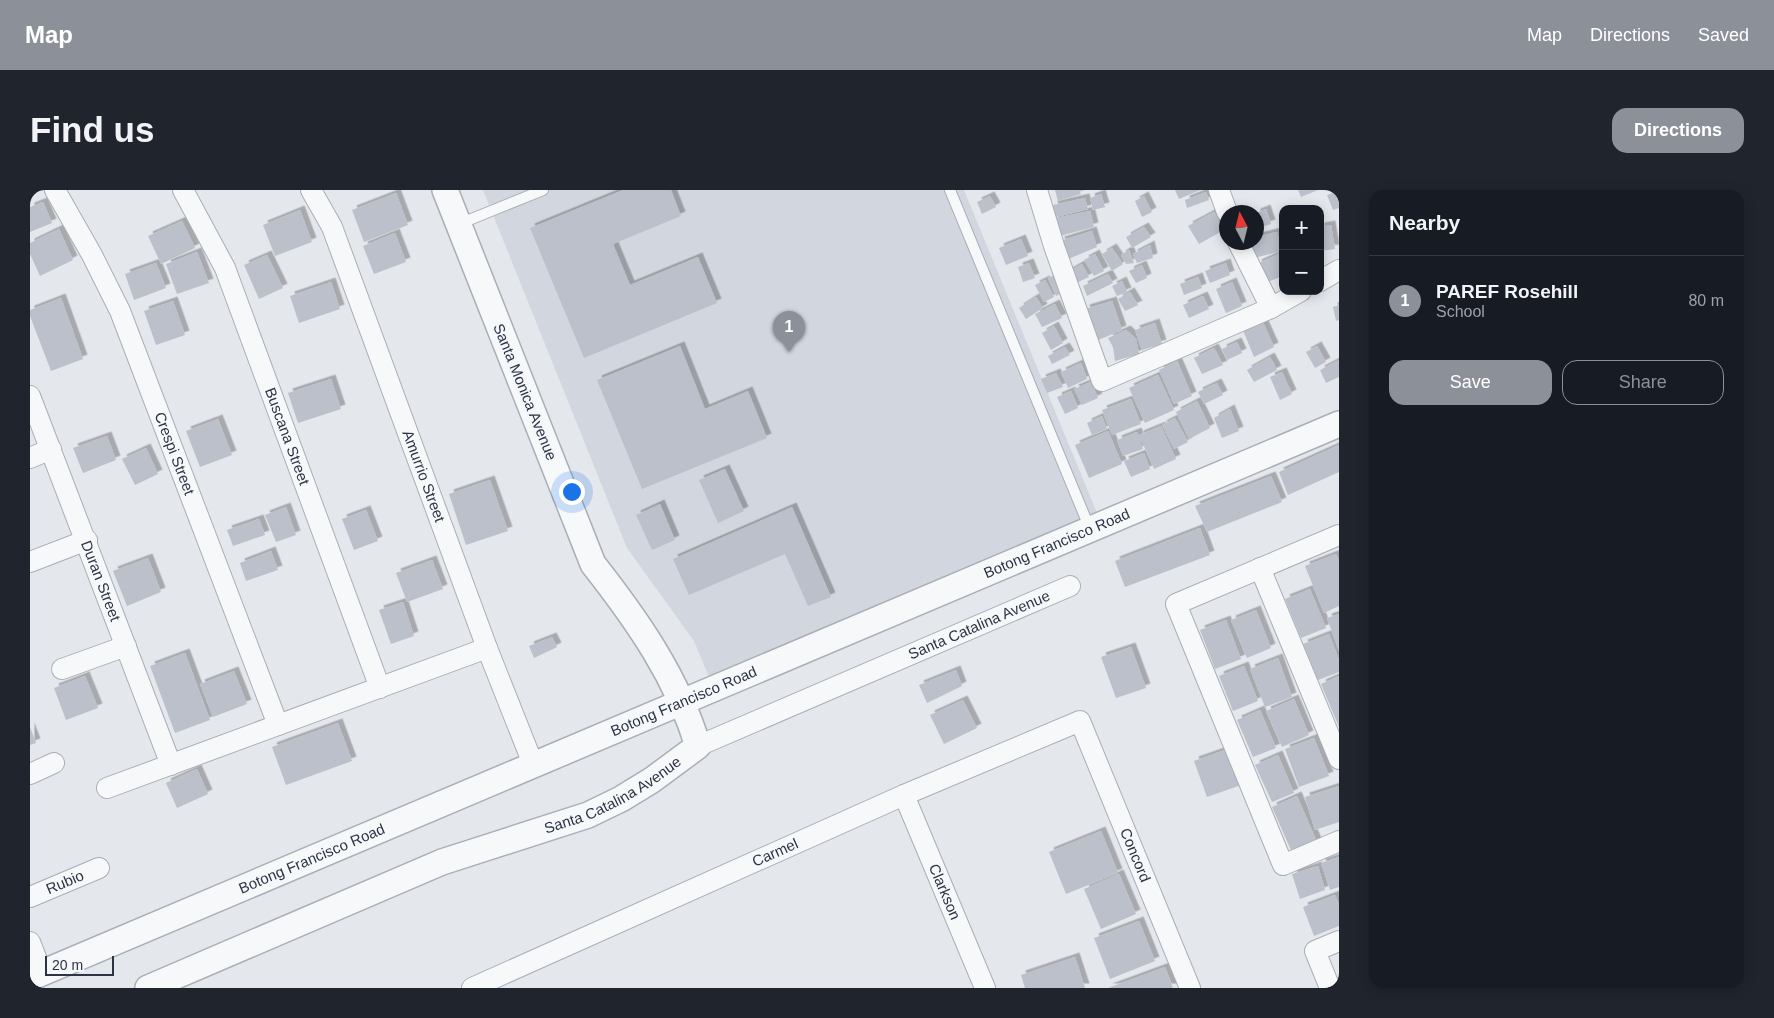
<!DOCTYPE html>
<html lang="en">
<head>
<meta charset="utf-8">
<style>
  body { margin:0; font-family:Helvetica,sans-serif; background:#20242c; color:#f1f3f6 }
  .controls { position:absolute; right:15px; top:15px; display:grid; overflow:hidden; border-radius:10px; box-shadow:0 2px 12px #0003 }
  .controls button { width:45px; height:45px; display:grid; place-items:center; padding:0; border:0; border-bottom:1px solid #363941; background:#171b24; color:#f1f3f6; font:25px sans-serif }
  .compass { position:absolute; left:1189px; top:15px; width:45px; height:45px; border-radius:50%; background:#171b24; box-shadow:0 2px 12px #0003; rotate:353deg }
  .scale { position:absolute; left:15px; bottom:12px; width:69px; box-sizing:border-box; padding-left:5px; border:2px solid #2b3445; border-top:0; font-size:14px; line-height:18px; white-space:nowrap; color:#2b3445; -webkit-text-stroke:4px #f4f6f9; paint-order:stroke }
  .you { position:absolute; left:541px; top:301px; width:18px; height:18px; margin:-12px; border:4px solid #fff; border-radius:50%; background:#1a73e8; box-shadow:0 0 0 8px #1a73e833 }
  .badge { display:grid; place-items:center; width:32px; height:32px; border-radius:50%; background:#8c9099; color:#fff; font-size:16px; font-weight:700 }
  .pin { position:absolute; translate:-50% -41px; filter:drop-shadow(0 1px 2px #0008) }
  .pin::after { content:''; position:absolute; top:26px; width:18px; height:15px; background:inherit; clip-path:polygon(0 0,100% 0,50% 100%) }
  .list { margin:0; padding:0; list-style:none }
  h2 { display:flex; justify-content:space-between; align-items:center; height:65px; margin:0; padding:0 20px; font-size:21px }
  h2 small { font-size:16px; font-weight:400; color:#9ea1a6 }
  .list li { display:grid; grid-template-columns:32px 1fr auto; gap:15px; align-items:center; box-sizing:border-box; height:90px; padding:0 20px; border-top:1px solid #363941 }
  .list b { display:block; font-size:19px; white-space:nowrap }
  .list p { margin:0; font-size:16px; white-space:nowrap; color:#9ea1a6 }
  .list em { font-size:16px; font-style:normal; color:#9ea1a6 }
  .actions { display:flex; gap:10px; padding:15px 20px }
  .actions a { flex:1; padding:11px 0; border:1px solid #8c9099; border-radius:15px; text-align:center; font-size:18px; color:#8c9099 }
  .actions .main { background:#8c9099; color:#fff }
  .map { position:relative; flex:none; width:1309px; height:798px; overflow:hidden; border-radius:15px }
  header { display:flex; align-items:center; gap:30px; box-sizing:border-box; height:70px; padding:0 25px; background:#8c9099; color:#fff }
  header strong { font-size:24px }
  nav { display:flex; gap:28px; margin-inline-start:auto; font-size:18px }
  .intro { display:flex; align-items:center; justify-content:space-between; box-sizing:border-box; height:120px; padding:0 30px }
  h1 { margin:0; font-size:35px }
  .button { padding:12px 22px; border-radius:15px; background:#8c9099; color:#fff; font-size:18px; font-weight:700 }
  main { display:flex; gap:30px; padding:0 30px }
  aside { flex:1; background:#171b24; border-radius:15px; box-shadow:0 2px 12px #0003 }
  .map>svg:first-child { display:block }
</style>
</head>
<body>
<header>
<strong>Map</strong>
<nav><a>Map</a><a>Directions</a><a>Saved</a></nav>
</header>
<div class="intro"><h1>Find us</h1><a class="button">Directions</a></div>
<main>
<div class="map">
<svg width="1309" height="798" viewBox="0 0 1309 798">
  <defs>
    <filter id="shadow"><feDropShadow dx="4.5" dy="-4.5" stdDeviation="0" flood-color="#0004"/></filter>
  </defs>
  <rect width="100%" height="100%" fill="#e4e7ec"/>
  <!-- built -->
  <path fill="#d2d6de" d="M453,0h481l133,323 -388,164 -15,-36 -67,-93z"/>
  <!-- building -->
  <g fill="#bbc0ca" filter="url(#shadow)">
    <path d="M593,0h48l10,26 -68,28 17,41 68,-28 19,46 -133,55 -54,-130z"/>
    <path d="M1025,0h24l2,4 -23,7z"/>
    <path d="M1145,0h25l-21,9z"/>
    <path d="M1268,0h20l-17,7z"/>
    <path d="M1309,1v17l-6,2 -6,-15z"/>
    <path d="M1176,2l3,8 -22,8 -2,-8z"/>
    <path d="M366,3l12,32 -44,17 -12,-32z"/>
    <path d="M1071,4l4,13 -12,3 -3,-12z"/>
    <path d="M960,6l6,11 -14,7 -5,-12z"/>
    <path d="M1114,6l8,16 -10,5 -7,-16z"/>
    <path d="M1055,8l3,11 -32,8 -3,-12z"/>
    <path d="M13,12l9,21 -22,9v-25z"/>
    <path d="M1236,19l5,15 -15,5v-16z"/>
    <path d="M270,20l12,32 -37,14 -12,-31z"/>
    <path d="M1060,21l4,16 -38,10 -4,-18z"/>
    <path d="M1184,22l10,18 -25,14 -11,-18z"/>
    <path d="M152,31l13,27 -34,16 -13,-28z"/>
    <path d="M1301,35l4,24 -15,2v-24z"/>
    <path d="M1114,37l7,10 -19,11 -6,-11z"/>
    <path d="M29,39l14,31 -33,16 -10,-22v-11z"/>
    <path d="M1062,41l5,16 -31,13 -6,-19z"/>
    <path d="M1247,42l5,19 -28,7 -4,-16h6v-5z"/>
    <path d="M365,43l11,29 -32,12 -11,-28z"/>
    <path d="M991,49l7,17 -22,9 -7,-17z"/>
    <path d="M1120,55l3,13 -16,5 -4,-9z"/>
    <path d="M1082,58l11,16 -11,7 -10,-17z"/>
    <path d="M1099,60l5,13 -8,1 -5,-9z"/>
    <path d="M167,62l12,31 -32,11 -11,-30z"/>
    <path d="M1253,62v24l-18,7 -8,-19z"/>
    <path d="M1065,64l9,17 -10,5 -10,-16z"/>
    <path d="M237,65l16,33 -24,11 -15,-34z"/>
    <path d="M126,73l10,25 -32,12 -9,-26z"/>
    <path d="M999,73l6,15 -12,4 -5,-15z"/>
    <path d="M1196,73l4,12 -20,8 -5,-12z"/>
    <path d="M1052,74l7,13 -17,8 -6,-12z"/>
    <path d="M1112,75l5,13 -11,5 -7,-12z"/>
    <path d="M1027,84l7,18 -8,4 -8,-18z"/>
    <path d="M1078,84l5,9 -26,13 -4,-10z"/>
    <path d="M1168,87l4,11 -18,7 -4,-11z"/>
    <path d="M1015,90l9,17 -10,5 -9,-17z"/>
    <path d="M1092,91l5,11 -10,4 -5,-10z"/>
    <path d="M301,92l9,27 -41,14 -9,-27z"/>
    <path d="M1202,92l10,24 -16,7 -10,-24z"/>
    <path d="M1100,102l8,13 -13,6 -7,-12z"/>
    <path d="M1173,106l6,13 -20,9 -6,-13z"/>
    <path d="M1006,107l7,11 -17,11 -7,-11z"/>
    <path d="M31,108l22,61 -32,12 -21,-55v-6z"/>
    <path d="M143,111l12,34 -29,10 -12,-34z"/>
    <path d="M1082,111l10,29 -26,11 -11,-32z"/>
    <path d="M1025,114l7,14 -20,9 -7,-13z"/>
    <path d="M1309,115v15l-3,1 -3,-14z"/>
    <path d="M1232,130l12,27 -20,10 -12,-29z"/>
    <path d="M1125,133l7,21 -20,6 -7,-20z"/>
    <path d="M1024,136l9,17 -12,7 -9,-17z"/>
    <path d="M1096,140l10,9 3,15 -24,7 -2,-14 -5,-9z"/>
    <path d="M1207,152l5,11 -15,7 -5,-11z"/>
    <path d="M650,156l25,63 43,-18 19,47 -125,51 -45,-109z"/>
    <path d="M1287,156l9,16 -11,6 -9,-16z"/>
    <path d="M1035,157l5,8 -18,9 -4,-8z"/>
    <path d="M1184,158l9,17 -21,9 -8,-16z"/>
    <path d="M1240,167l7,13 -23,12 -7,-12z"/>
    <path d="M1309,170v17l-13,6 -6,-13z"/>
    <path d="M1147,171l15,35 -18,8 -15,-34z"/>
    <path d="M1051,173l6,16 -19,9 -7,-16z"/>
    <path d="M1252,182l10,22 -12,6 -10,-23z"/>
    <path d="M1026,183l7,14 -16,6 -6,-14z"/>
    <path d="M1128,185l16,35 -29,13 -16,-35z"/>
    <path d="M301,189l10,30 -43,14 -10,-30z"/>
    <path d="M1061,192l7,16 -16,7 -8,-16z"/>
    <path d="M1187,193l6,12 -19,9 -6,-12z"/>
    <path d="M1041,201l7,17 -13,6 -8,-17z"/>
    <path d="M1101,209l10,25 -29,11 -10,-25z"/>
    <path d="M1167,211l13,27 -21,11 -13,-27z"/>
    <path d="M1200,219l9,22 -17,7 -8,-20z"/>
    <path d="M1072,226l5,13 -15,6 -5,-12z"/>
    <path d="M1145,228l13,24 -14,7 -12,-24z"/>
    <path d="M188,229l14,36 -32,12 -14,-36z"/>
    <path d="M1131,236l15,33 -22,10 -15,-34z"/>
    <path d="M1078,241l14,33 -33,14 -14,-33z"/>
    <path d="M1107,242l6,17 -20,7 -6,-16z"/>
    <path d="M77,246l9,24 -33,13 -10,-25z"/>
    <path d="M1309,255v27l-51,23 -9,-23z"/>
    <path d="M116,258l12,26 -23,11 -13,-26z"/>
    <path d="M1114,263l6,16 -19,8 -7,-16z"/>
    <path d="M695,279l19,42 -26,12 -19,-43z"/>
    <path d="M1241,286l11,26 -75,30 -12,-26z"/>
    <path d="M460,290l18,51 -42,14 -17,-51z"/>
    <path d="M630,314l15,36 -23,10 -16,-35z"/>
    <path d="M256,317l10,28 -20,7 -11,-27z"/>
    <path d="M762,317l39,90 -23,9 -23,-52 -96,41 -16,-36z"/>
    <path d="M336,320l12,31 -24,9 -12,-31z"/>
    <path d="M229,329l6,16 -32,11 -6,-16z"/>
    <path d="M1170,338l10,27 -85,32 -10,-26z"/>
    <path d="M241,361l7,19 -32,11 -6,-18z"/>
    <path d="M1306,364l3,7v45l-15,7 -19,-47z"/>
    <path d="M118,368l13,34 -34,14 -14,-35z"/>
    <path d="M402,370l11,29 -36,13 -11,-29z"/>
    <path d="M1280,399l16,39 -25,10 -16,-39z"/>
    <path d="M373,412l11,34 -23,8 -12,-34z"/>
    <path d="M1226,420l15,38 -24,10 -16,-38z"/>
    <path d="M1309,424v37l-12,-33z"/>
    <path d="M1196,430l15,39 -26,10 -15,-39z"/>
    <path d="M1299,444l10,26v12l-21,8 -15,-36z"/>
    <path d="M522,447l5,10 -23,11 -5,-12z"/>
    <path d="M1101,457l15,41 -30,10 -15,-41z"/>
    <path d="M155,463l25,67 -35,13 -25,-67z"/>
    <path d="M1248,468l14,39 -27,10 -15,-38z"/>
    <path d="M1214,476l14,35 -25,10 -14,-35z"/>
    <path d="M926,480l6,16 -35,17 -8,-18z"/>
    <path d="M204,481l13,33 -34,13 -13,-33z"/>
    <path d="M55,486l13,32 -32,12 -12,-32z"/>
    <path d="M1309,486v51l-18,-43z"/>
    <path d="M1264,509l15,36 -27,12 -16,-36z"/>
    <path d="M933,510l14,28 -33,16 -14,-29z"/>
    <path d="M1230,520l16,38 -23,9 -16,-37z"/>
    <path d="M308,533l14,38 -66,24 -14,-38z"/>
    <path d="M0,537l6,16 -6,2z"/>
    <path d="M1284,548l15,38 -30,11 -14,-38z"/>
    <path d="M1201,558l13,36 -37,13 -13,-36z"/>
    <path d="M1248,565l16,38 -22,9 -17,-37z"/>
    <path d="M167,579l11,25 -31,14 -11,-25z"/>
    <path d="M1309,596v36l-24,8 -10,-33z"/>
    <path d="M1267,606l22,51 -25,10 -22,-50z"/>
    <path d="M1071,641l17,42 -52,21 -17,-42z"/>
    <path d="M1309,667v30l-9,3 -9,-27z"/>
    <path d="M1288,676l7,24 -25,9 -8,-25z"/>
    <path d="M1089,684l17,40 -35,15 -17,-40z"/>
    <path d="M1305,705l4,10v21l-25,10 -11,-29z"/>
    <path d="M1109,731l16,40 -45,18 -16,-41z"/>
    <path d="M1045,767l10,31h-60l-4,-13z"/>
    <path d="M1135,777l8,21h-65z"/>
  </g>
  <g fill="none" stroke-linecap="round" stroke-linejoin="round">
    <defs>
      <g id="service">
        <path d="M920,0l140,339"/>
        <path d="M429,34l84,-34"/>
      </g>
      <g id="minor">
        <path id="s1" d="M25,0l37,65 28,56 158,414"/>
        <path id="s2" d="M153,0l42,78 155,420"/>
        <path id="s3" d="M281,0l21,37 155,421 46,116"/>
        <path d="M1007,0l17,56 48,135 169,-73 30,-17"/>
        <path d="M1189,0l8,22"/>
        <path d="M1208,52l33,66"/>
        <path d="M1290,91l19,-11"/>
        <path id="s4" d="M0,206l141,369"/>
        <path d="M0,268l21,-9"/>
        <path d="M1309,345l-163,69 107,261 56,-24"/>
        <path d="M0,372l57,-22"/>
        <path d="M1230,378l79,191"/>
        <path d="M32,479l64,-23"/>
        <path id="s5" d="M668,556l372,-160"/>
        <path d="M0,584l24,-11"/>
        <path d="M77,598l380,-140"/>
        <path id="s6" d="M874,605l81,193"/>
        <path id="s7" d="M0,707l69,-29"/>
        <path d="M0,752l12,31"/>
        <path id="s8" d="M442,798l432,-193 176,-74 110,267"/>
        <path d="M1300,798l-15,-37 24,-10"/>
      </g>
      <g id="tertiary">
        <path id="s9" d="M0,788l1309,-554"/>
        <path id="s10" d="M118,798l294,-126 146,-47 33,-16 31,-19 46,-34c-21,-69 -61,-126 -105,-182l-148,-374"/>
      </g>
    </defs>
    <!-- service casing -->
    <use href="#service" stroke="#a9aeb7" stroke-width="12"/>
    <!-- minor casing -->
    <use href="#minor" stroke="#a9aeb7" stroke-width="22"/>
    <!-- tertiary casing -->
    <use href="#tertiary" stroke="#a9aeb7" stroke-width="28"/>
    <!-- service -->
    <use href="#service" stroke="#f7f8fa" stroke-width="10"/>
    <!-- minor -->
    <use href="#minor" stroke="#f7f8fa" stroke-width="20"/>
    <!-- tertiary -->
    <use href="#tertiary" stroke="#f7f8fa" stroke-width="25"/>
  </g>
  <g text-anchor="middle" stroke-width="5" stroke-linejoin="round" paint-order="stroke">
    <!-- street labels -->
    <g font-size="15" fill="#2b3445" stroke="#f4f6f9">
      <text transform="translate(495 202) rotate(68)" y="5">Santa Monica Avenue</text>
      <text dy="5" stroke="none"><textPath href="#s2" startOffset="268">Buscana Street</textPath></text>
      <text dy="5" stroke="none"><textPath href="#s1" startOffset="290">Crespi Street</textPath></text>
      <text dy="5" stroke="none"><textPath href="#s3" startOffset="308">Amurrio Street</textPath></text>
      <text dy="5" stroke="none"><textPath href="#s9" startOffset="1115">Botong Francisco Road</textPath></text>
      <text dy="5" stroke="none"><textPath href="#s4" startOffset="198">Duran Street</textPath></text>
      <text dy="5" stroke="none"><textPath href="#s5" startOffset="306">Santa Catalina Avenue</textPath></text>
      <text dy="5" stroke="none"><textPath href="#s9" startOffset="710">Botong Francisco Road</textPath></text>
      <text dy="5" stroke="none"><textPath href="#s10" startOffset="504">Santa Catalina Avenue</textPath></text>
      <text dy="5" stroke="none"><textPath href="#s8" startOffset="332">Carmel</textPath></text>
      <text dy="5" stroke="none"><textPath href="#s8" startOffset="809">Concord</textPath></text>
      <text dy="5" stroke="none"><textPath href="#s9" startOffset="306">Botong Francisco Road</textPath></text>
      <text dy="5" stroke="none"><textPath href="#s7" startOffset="38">Rubio</textPath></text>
      <text dy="5" stroke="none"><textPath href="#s6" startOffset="105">Clarkson</textPath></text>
    </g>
  </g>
</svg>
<div class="controls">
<button>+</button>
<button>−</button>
</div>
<svg class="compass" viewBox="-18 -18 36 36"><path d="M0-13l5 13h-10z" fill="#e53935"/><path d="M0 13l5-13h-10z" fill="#9ea1a6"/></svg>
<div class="scale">20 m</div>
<div class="you"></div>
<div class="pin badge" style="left:759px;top:162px">1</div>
</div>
<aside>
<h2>Nearby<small></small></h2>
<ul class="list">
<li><span class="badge">1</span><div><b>PAREF Rosehill</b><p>School</p></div><em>80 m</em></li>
</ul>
<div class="actions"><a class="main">Save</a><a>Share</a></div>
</aside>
</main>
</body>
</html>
